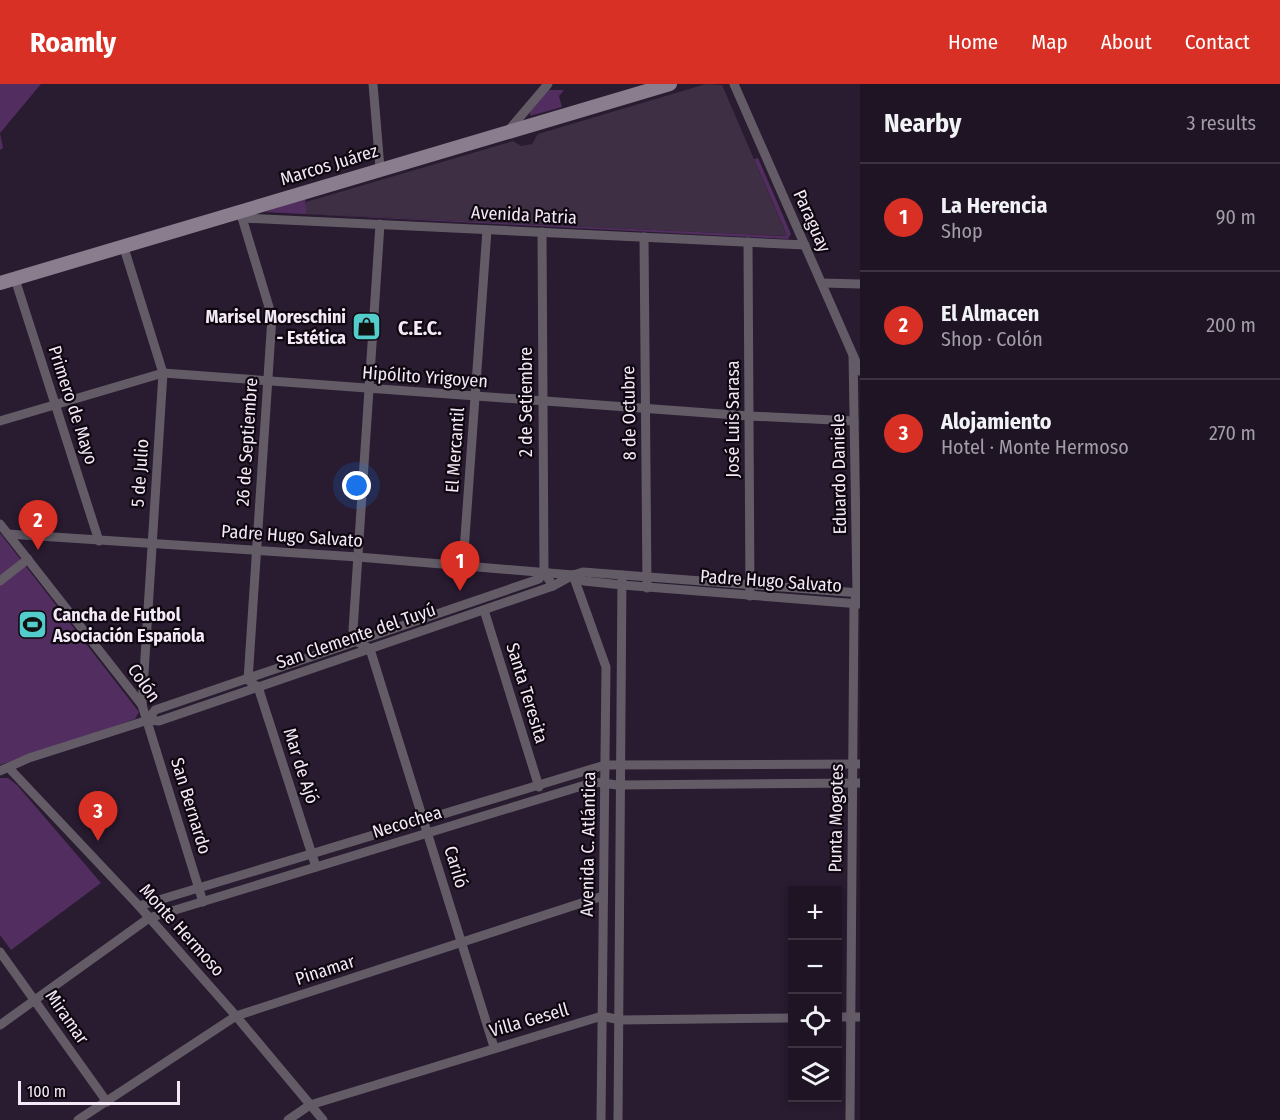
<!DOCTYPE html>
<html lang="en">
<head>
<meta charset="utf-8">
<style>
  body { margin:0; font-family:"Fira Sans Condensed",sans-serif; background:#2c2131; color:#f1f3f6 }
  .controls { position:absolute; right:18px; bottom:18px; display:grid; overflow:hidden; border-radius:0px; box-shadow:0 3px 9px #0003 }
  .controls button { width:54px; height:54px; display:grid; place-items:center; padding:0; border:0; border-bottom:2px solid #3c3341; background:#1f1424; color:#f1f3f6; font:30px sans-serif }
  .scale { position:absolute; left:18px; bottom:15px; width:162px; box-sizing:border-box; padding-left:6px; border:3px solid #f3e9f7; border-top:0; font-size:16px; line-height:21px; white-space:nowrap; color:#f3e9f7; -webkit-text-stroke:4px #0f0811; paint-order:stroke }
  .you { position:absolute; left:357px; top:402px; width:21px; height:21px; margin:-15px; border:4px solid #fff; border-radius:50%; background:#1a73e8; box-shadow:0 0 0 9px #1a73e833 }
  .badge { display:grid; place-items:center; width:39px; height:39px; border-radius:50%; background:#d93025; color:#fff; font-size:20px; font-weight:700 }
  .pin { position:absolute; translate:-50% -50px; filter:drop-shadow(0 2px 3px #0008) }
  .pin::after { content:''; position:absolute; top:32px; width:21px; height:18px; background:inherit; clip-path:polygon(0 0,100% 0,50% 100%) }
  .list { margin:0; padding:0; list-style:none }
  h2 { display:flex; justify-content:space-between; align-items:center; height:78px; margin:0; padding:0 24px; font-size:26px }
  h2 small { font-size:20px; font-weight:400; color:#a19ea6 }
  .list li { display:grid; grid-template-columns:39px 1fr auto; gap:18px; align-items:center; box-sizing:border-box; height:108px; padding:0 24px; border-top:2px solid #3c3341 }
  .list b { display:block; font-size:22px; white-space:nowrap }
  .list p { margin:0; font-size:20px; white-space:nowrap; color:#a19ea6 }
  .list em { font-size:20px; font-style:normal; color:#a19ea6 }
  .icon { flex:none; width:33px; height:33px; fill:none; stroke:currentColor; stroke-width:2; stroke-linecap:round; stroke-linejoin:round }
  .map { position:relative; flex:none; width:860px; height:1036px; overflow:hidden }
  header { display:flex; align-items:center; gap:36px; box-sizing:border-box; height:84px; padding:0 30px; background:#d93025; color:#fff }
  header strong { font-size:28px }
  nav { display:flex; gap:33px; margin-inline-start:auto; font-size:21px }
  main { display:flex }
  aside { flex:1; background:#1f1424 }
  .map>svg:first-child { display:block }
</style>
</head>
<body>
<header>
<strong>Roamly</strong>
<nav><a>Home</a><a>Map</a><a>About</a><a>Contact</a></nav>
</header>
<main>
<div class="map">
<svg width="860" height="1036" viewBox="0 0 860 1036">
  <rect width="100%" height="100%" fill="#291b30"/>
  <!-- green -->
  <g fill="#512e5f">
    <path d="M0,0h41l-41,49 3,15 -3,2z"/>
    <path d="M548,6h16l-5,6 3,11 -32,9v-4z"/>
    <path d="M758,74l33,76 -3,5 -523,-27 40,-14 2,16 477,22 2,-3 -32,-74z"/>
    <path d="M0,449l139,179 -4,7 -135,46z"/>
    <path d="M0,694h8l9,7 84,98 -90,67 -11,-15z"/>
  </g>
  <!-- building -->
  <path fill="#3e2f45" d="M706,0l16,1 65,151 -481,-22v-12l207,-61 8,5 11,-2 6,-10z"/>
  <g fill="none" stroke-linecap="round" stroke-linejoin="round">
    <!-- street -->
    <g stroke="#635c67" stroke-width="9">
      <path d="M373,0l7,84"/>
      <path d="M734,0l126,287"/>
      <path d="M508,47l40,-47"/>
      <path d="M240,127l32,106 -24,363 10,7 58,180"/>
      <path d="M242,134l563,27"/>
      <path d="M380,140l-27,406 3,11 14,8 124,398"/>
      <path d="M542,148l2,340 9,14"/>
      <path d="M644,153l3,351"/>
      <path d="M748,158l2,354"/>
      <path d="M124,164l39,125 -21,332"/>
      <path d="M15,195l84,262"/>
      <path d="M822,199l38,1"/>
      <path d="M0,337l163,-48 586,43 105,5"/>
      <path d="M0,440l142,181 61,197"/>
      <path d="M8,450l350,23 215,18 10,-3 277,21"/>
      <path d="M463,481l24,-335"/>
      <path d="M573,491l33,92 -5,453"/>
      <path d="M573,491l11,6 38,4 238,19"/>
      <path d="M0,497l28,-22"/>
      <path d="M484,526l55,177"/>
      <path d="M148,636l7,-10 384,-131 5,-7"/>
      <path d="M9,684l130,138 97,110 87,104"/>
      <path d="M0,687l29,-13 119,-38 11,1 394,-135 20,-11"/>
      <path d="M139,822l466,-141 255,-1"/>
      <path d="M0,868l107,150"/>
      <path d="M838,933h22"/>
      <path d="M0,941l149,-107 446,-136 22,3 243,-2"/>
      <path d="M78,1036l158,-104 367,-120"/>
      <path d="M288,1036l22,-15 292,-89 18,4 172,-2"/>
      <path d="M618,1036l4,-545"/>
      <path d="M850,1036l4,-517 3,-10 -4,-238"/>
    </g>
    <!-- secondary -->
    <path stroke="#897d8e" stroke-width="14" d="M0,199l670,-199"/>
  </g>
  <!-- icons -->
  <defs>
    <symbol id="shop-square" viewBox="-11 -11 22 22"><rect x="-9" y="-9" width="18" height="18" rx="4" fill="#52cdcc" stroke="#0f0811"/><path d="M-5-2.5h2.3a2.7 3.5 0 0 1 5.4 0H5L5.5 6h-11ZM-1.5-2.5h3a1.5 2.3 0 0 0-3 0Z" fill="#111"/></symbol>
    <symbol id="stadium-square" viewBox="-11 -11 22 22"><rect x="-9" y="-9" width="18" height="18" rx="4" fill="#52cdcc" stroke="#0f0811"/><path d="M0-5a6.5 5 0 1 0 0 10a6.5 5 0 1 0 0-10ZM-3.5-1.8h7v3.6h-7Z" fill="#111"/></symbol>
  </defs>
  <g fill-rule="evenodd">
    <use href="#shop-square" x="350" y="226" width="33" height="33"/>
    <use href="#stadium-square" x="16" y="524" width="33" height="33"/>
  </g>
  <g text-anchor="middle" stroke-width="4.5" stroke-linejoin="round" paint-order="stroke">
    <!-- street labels -->
    <g font-size="18" fill="#f3e9f7" stroke="#0f0811">
      <text transform="translate(329 81) rotate(-17)" y="6">Marcos Juárez</text>
      <text transform="translate(524 131) rotate(3)" y="6">Avenida Patria</text>
      <text transform="translate(812 137) rotate(66)" y="6">Paraguay</text>
      <text transform="translate(425 293) rotate(4)" y="6">Hipólito Yrigoyen</text>
      <text transform="translate(526 318) rotate(-90)" y="6">2 de Setiembre</text>
      <text transform="translate(73 321) rotate(72)" y="6">Primero de Mayo</text>
      <text transform="translate(629 329) rotate(-91)" y="6">8 de Octubre</text>
      <text transform="translate(733 335) rotate(-90)" y="6">José Luis Sarasa</text>
      <text transform="translate(247 358) rotate(-86)" y="6">26 de Septiembre</text>
      <text transform="translate(455 366) rotate(-86)" y="6">El Mercantil</text>
      <text transform="translate(140 389) rotate(-86)" y="6">5 de Julio</text>
      <text transform="translate(839 390) rotate(-91)" y="6">Eduardo Daniele</text>
      <text transform="translate(292 452) rotate(4)" y="6">Padre Hugo Salvato</text>
      <text transform="translate(771 497) rotate(4)" y="6">Padre Hugo Salvato</text>
      <text transform="translate(356 552) rotate(-19)" y="6">San Clemente del Tuyú</text>
      <text transform="translate(144 599) rotate(55)" y="6">Colón</text>
      <text transform="translate(527 609) rotate(73)" y="6">Santa Teresita</text>
      <text transform="translate(301 682) rotate(72)" y="6">Mar de Ajó</text>
      <text transform="translate(191 722) rotate(73)" y="6">San Bernardo</text>
      <text transform="translate(836 734) rotate(-89)" y="6">Punta Mogotes</text>
      <text transform="translate(407 738) rotate(-17)" y="6">Necochea</text>
      <text transform="translate(588 760) rotate(-89)" y="6">Avenida C. Atlántica</text>
      <text transform="translate(456 783) rotate(73)" y="6">Cariló</text>
      <text transform="translate(182 846) rotate(48)" y="6">Monte Hermoso</text>
      <text transform="translate(325 886) rotate(-18)" y="6">Pinamar</text>
      <text transform="translate(67 933) rotate(55)" y="6">Miramar</text>
      <text transform="translate(529 936) rotate(-16)" y="6">Villa Gesell</text>
    </g>
    <!-- poi labels -->
    <g font-size="18" font-weight="bold" fill="#f3e9f7" stroke="#0f0811" text-anchor="end">
      <text x="346" y="239">Marisel Moreschini<tspan x="346" dy="21">- Estética</tspan></text>
      <text x="53" y="537" text-anchor="start">Cancha de Futbol<tspan x="53" dy="21">Asociación Española</tspan></text>
    </g>
    <!-- neighbourhood labels -->
    <g font-size="20" font-weight="bold" fill="#f3e9f7" stroke="#0f0811">
      <text x="420" y="251">C.E.C.</text>
    </g>
  </g>
</svg>
<div class="controls">
<button>+</button>
<button>−</button>
<button><svg class="icon" aria-label="locate" viewBox="0 0 24 24"><circle cx="12" cy="12" r="6"/><path d="M12 2v4M12 18v4M2 12h4M18 12h4"/></svg></button>
<button><svg class="icon" aria-label="layers" viewBox="0 0 24 24"><path d="M12 4l9 5-9 5-9-5zM3 14l9 5 9-5"/></svg></button>
</div>
<div class="scale">100 m</div>
<div class="you"></div>
<div class="pin badge" style="left:460px;top:507px">1</div>
<div class="pin badge" style="left:38px;top:466px">2</div>
<div class="pin badge" style="left:98px;top:757px">3</div>
</div>
<aside>
<h2>Nearby<small>3 results</small></h2>
<ul class="list">
<li><span class="badge">1</span><div><b>La Herencia</b><p>Shop</p></div><em>90 m</em></li>
<li><span class="badge">2</span><div><b>El Almacen</b><p>Shop · Colón</p></div><em>200 m</em></li>
<li><span class="badge">3</span><div><b>Alojamiento</b><p>Hotel · Monte Hermoso</p></div><em>270 m</em></li>
</ul>
</aside>
</main>
</body>
</html>
